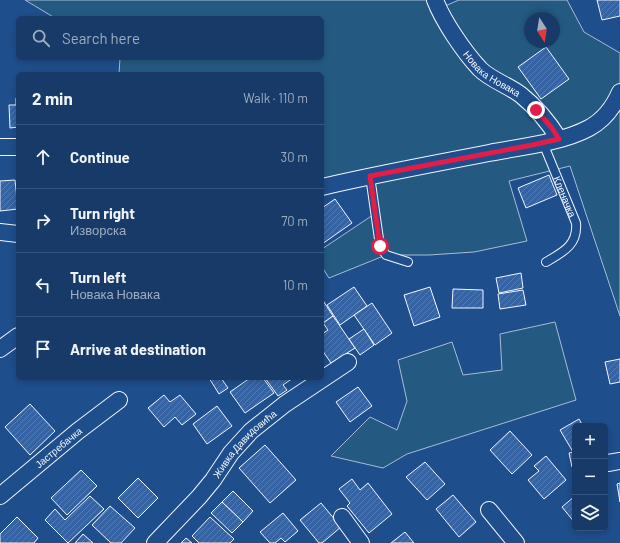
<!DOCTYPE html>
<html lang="en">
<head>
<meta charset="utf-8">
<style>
  body { margin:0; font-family:Barlow,sans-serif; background:#20416f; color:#f1f3f6 }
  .controls { position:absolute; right:12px; bottom:12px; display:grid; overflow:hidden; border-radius:6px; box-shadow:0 2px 6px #0003 }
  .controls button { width:36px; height:36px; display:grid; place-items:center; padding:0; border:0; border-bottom:1px solid #36547d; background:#173a69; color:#f1f3f6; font:20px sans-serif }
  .compass { position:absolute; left:524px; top:12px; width:36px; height:36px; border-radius:50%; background:#173a69; box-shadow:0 2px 6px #0003; rotate:168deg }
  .stop { position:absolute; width:12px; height:12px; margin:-9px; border:3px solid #e11d48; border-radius:50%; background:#fff }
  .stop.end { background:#e11d48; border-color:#fff; box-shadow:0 1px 4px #0008 }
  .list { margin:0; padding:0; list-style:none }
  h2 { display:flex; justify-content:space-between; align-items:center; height:52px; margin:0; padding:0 16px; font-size:17px }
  h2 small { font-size:13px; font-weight:400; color:#9eadc0 }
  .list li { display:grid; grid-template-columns:26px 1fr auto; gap:12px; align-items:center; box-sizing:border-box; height:64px; padding:0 16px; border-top:1px solid #36547d }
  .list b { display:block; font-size:15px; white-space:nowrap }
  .list p { margin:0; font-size:13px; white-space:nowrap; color:#9eadc0 }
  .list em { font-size:13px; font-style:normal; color:#9eadc0 }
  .icon { flex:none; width:22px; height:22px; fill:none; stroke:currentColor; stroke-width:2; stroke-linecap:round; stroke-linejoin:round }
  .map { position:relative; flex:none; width:620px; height:543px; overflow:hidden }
  .search { position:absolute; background:#173a69; box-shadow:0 2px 6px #0003; left:16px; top:16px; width:308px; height:44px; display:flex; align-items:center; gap:10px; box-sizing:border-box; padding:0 14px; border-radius:6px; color:#9eadc0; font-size:15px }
  .panel { position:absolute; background:#173a69; box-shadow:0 2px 6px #0003; left:16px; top:72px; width:308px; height:308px; border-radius:6px }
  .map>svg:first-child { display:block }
</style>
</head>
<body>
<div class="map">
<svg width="620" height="543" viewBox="0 0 620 543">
  <defs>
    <pattern id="building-hatch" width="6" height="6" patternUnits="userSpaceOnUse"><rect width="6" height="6" fill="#3563a3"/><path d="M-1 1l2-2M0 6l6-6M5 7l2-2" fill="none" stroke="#537ab1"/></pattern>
  </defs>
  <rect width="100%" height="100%" fill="#1f4e8c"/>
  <!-- green -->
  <g fill="#245a82" stroke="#a8bbd7" fill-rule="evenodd">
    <path d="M25,0h410l3,9 21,-9h108l17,32 36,21v263l-50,-150 -61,15 18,60 -53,11 -45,3h-43l-57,23 -7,-11v-18l54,-36 -6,-37 -48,11v-113h-203l1,-16h202v-40h-267zM530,18h24v24h-24z"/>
    <path d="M555,322l21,78 -169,54 -24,14 -52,-12 39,-39 27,13 10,-29 -9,-41 54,-18 11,33 39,-5 -2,-36z"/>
  </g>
  <!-- building -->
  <g fill="url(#building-hatch)" stroke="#f2f6ff">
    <path d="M597,0h23v16l-18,4z"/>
    <path d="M546,47l23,32 -28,20 -23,-32z"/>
    <path d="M16,98h2v29l-8,1 -1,-23h7z"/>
    <path d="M549,175l8,20 -31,13 -8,-20z"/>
    <path d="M15,180l3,29 -18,2v-30z"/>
    <path d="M335,199l17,24 -30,21v-36z"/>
    <path d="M521,273l2,15 -24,5 -3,-15z"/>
    <path d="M354,287l13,19 -27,19 -13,-20z"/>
    <path d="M430,287l10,30 -26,9 -10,-31z"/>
    <path d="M453,289l30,1v18h-31z"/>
    <path d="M523,290l3,15 -26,4 -2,-15z"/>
    <path d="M322,299l11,17 -10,7 -1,-2z"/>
    <path d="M372,303l20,30 -17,12 -21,-30z"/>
    <path d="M333,316l22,32 -24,15 -9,-13v-16l6,-4 -5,-7z"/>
    <path d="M364,329l10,16 -14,10 -11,-16z"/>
    <path d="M620,359v23l-10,2 -5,-22z"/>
    <path d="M209,378h12l7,10 -9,6z"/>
    <path d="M250,378h13l11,15 -29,20 -15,-21z"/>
    <path d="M265,378h28l-10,7 4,5 -9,6z"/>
    <path d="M358,387l14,19 -22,16 -14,-20z"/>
    <path d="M164,395l6,7 10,-7 16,19 -14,11 -7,-8 -11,10 -16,-19z"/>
    <path d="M30,404l25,27 -25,24 -25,-28z"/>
    <path d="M217,406l15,20 -25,18 -14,-20z"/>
    <path d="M579,419l4,7h-8v40l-3,1 -3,-14 4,-1 -13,-22z"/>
    <path d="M510,431l22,24 -20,19 -22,-24z"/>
    <path d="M265,445l31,35 -26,23 -31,-35z"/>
    <path d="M546,456l20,24 -22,19 -16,-19 11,-9 -5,-5z"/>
    <path d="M425,462l20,22 -18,16 -21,-23z"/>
    <path d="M81,470l16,16 -30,29 -16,-17z"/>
    <path d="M138,478l20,20 -20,20 -20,-20z"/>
    <path d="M352,479l8,11 8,-7 24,31 -23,19 -22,-27 3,-3 -11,-14z"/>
    <path d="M620,483v19l-3,-18z"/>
    <path d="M233,491l20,20 -10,11 -21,-20z"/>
    <path d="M453,495l23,27 -17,15 -23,-28z"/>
    <path d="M90,496l14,13 -36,34 -23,-23 10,-11 10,11z"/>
    <path d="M575,496v27l-13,-16z"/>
    <path d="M222,502l21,20 -11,11 -21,-20z"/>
    <path d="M321,503l20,24 -19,16h-3l-19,-23z"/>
    <path d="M110,506l25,22 -14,15h-10l-19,-18z"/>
    <path d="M283,513l15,18 -13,11 -4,-4 -6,5h-5l-10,-11z"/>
    <path d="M17,517l21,21 -4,5h-34v-9z"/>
    <path d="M210,517l24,22 -4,4h-31l-7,-7z"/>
    <path d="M405,532l9,11h-23z"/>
    <path d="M83,534l10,9h-18z"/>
    <path d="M186,538l6,5h-11z"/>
  </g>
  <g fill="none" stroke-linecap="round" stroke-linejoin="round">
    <defs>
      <g id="lane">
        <path id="s1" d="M543,143l33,80c2,22 -13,29 -30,39"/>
        <path d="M370,176l10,70 6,9 22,7"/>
      </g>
      <g id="street">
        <path id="s2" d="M435,0c8,21 29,52 45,69 11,11 28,16 41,26 15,12 28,28 38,44"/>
        <path d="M0,147h18"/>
        <path d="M322,187c55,-13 111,-23 167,-34 31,-6 72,-10 100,-25 15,-8 25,-22 31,-36"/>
        <path d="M0,232l18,2"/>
        <path d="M0,349l18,-13"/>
        <path d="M608,463l12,-2"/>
        <path id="s3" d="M0,496l78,-65 41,-31"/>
        <path d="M489,510l27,33"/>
        <path d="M342,517l19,26"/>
        <path id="s4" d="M155,543l44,-46 14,-17 18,-27 20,-22 34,-27 63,-42"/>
      </g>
    </defs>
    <!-- lane casing -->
    <use href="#lane" stroke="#f2f6ff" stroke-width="10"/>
    <!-- street casing -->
    <use href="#street" stroke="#f2f6ff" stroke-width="18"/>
    <!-- lane -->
    <use href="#lane" stroke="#1f4e8c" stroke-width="8"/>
    <!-- street -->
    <use href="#street" stroke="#1f4e8c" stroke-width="16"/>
  </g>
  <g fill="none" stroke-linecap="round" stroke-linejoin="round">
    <!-- route -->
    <path stroke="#e11d48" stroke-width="5" d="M380,246l-10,-70 162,-31 27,-6 -7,-11 -16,-18"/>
  </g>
  <g text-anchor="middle" stroke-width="3" stroke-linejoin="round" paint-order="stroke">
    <!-- street labels -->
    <g font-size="10" fill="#f2f6ff" stroke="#1f4e8c">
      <text dy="4" stroke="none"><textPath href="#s2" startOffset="95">Новака Новака</textPath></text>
      <text dy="4" stroke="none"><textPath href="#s1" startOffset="58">Кленачка</textPath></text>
      <text dy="4" stroke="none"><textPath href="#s4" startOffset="134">Живка Давидовића</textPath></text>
      <text dy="4" stroke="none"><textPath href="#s3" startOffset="76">Јастребачка</textPath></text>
    </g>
  </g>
</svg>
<div class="controls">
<button>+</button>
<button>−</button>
<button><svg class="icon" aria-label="layers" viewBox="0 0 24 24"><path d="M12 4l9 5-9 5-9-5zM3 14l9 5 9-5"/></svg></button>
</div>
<svg class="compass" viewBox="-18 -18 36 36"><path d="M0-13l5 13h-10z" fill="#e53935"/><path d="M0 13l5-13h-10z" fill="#9eadc0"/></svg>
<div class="stop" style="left:380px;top:246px"></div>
<div class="stop end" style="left:536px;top:110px"></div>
<div class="search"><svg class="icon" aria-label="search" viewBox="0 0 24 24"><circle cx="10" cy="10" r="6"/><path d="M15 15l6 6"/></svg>Search here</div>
<section class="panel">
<h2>2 min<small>Walk · 110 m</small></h2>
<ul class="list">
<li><svg class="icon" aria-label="ahead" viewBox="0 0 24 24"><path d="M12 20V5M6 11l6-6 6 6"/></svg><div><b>Continue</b></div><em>30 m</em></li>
<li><svg class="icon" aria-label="right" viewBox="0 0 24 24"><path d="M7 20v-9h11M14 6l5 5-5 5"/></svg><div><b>Turn right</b><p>Изворска</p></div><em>70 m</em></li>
<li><svg class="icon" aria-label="left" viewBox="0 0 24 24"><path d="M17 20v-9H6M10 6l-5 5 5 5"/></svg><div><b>Turn left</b><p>Новака Новака</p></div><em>10 m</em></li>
<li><svg class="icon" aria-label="arrive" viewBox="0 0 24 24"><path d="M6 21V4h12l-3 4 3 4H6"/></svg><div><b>Arrive at destination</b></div></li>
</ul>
</section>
</div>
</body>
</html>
